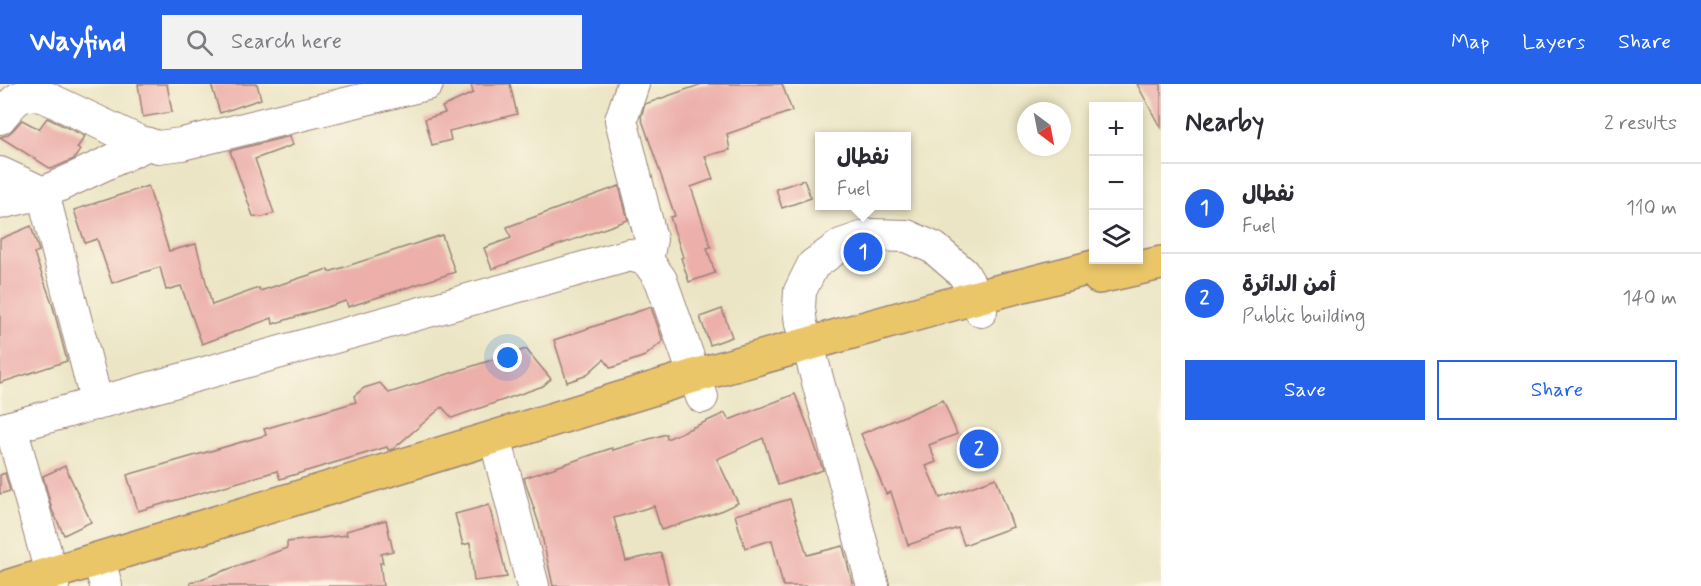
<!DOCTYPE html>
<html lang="en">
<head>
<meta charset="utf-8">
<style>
  body { margin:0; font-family:Mynerve,"Playpen Sans Arabic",sans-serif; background:#f2f2f3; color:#2b2b33 }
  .controls { position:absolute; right:18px; top:18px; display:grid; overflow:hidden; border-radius:0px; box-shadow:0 3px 9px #0003 }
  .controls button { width:54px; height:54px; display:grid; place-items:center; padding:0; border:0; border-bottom:2px solid #e1e1e2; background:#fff; color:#2b2b33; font:30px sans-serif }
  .compass { position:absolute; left:1017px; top:18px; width:54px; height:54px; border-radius:50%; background:#fff; box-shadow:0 3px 9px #0003; rotate:148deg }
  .you { position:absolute; left:508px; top:274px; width:21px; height:21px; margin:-15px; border:4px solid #fff; border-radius:50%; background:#1a73e8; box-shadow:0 0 0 9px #1a73e833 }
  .badge { display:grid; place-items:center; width:39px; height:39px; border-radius:50%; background:#2563eb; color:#fff; font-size:20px; font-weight:700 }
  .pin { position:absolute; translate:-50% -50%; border:3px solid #fff; box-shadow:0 2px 6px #0006 }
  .popup { position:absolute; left:815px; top:48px; width:96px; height:78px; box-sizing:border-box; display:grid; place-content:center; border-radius:0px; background:#fff; filter:drop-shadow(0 2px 4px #0005); font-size:20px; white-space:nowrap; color:#7c7c81 }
  .popup b { font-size:22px; color:#2b2b33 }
  .popup::after { content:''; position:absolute; left:50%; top:100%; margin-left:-12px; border:12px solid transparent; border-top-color:#fff }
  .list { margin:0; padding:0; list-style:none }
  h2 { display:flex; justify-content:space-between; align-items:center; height:78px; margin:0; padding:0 24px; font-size:26px }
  h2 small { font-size:20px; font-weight:400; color:#7c7c81 }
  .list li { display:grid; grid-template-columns:39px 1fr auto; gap:18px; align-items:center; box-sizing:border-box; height:90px; padding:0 24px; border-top:2px solid #e1e1e2 }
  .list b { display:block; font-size:22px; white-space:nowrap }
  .list p { margin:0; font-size:20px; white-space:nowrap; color:#7c7c81 }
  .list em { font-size:20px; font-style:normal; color:#7c7c81 }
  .actions { display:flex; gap:12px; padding:18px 24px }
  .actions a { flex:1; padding:14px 0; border:2px solid #2563eb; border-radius:0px; text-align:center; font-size:21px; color:#2563eb }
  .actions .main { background:#2563eb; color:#fff }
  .icon { flex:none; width:33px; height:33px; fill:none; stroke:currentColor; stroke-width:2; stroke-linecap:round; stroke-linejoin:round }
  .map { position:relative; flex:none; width:1161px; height:502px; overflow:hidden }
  header { display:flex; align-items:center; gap:36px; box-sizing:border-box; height:84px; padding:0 30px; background:#2563eb; color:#fff }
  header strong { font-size:28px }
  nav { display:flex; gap:33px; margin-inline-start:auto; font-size:21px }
  .search { width:420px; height:54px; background:#f2f2f3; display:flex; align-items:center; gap:15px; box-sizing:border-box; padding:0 21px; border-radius:0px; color:#7c7c81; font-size:22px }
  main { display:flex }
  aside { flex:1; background:#fff }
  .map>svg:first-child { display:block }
</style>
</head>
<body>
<header>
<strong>Wayfind</strong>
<div class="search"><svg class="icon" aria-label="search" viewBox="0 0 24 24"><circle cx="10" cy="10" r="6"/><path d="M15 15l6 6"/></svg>Search here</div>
<nav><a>Map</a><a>Layers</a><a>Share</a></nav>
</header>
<main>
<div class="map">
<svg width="1161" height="502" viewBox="0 0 1161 502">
  <rect width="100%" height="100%" fill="#fcf5e5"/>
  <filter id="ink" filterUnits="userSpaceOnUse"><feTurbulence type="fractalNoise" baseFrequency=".0167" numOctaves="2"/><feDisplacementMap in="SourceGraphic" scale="12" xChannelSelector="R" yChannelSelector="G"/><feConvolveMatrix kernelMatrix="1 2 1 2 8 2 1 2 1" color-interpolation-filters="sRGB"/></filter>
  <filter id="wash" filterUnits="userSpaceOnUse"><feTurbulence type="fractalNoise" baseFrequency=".008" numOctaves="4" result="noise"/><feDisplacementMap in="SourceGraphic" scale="24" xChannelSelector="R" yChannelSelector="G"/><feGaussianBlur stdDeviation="1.35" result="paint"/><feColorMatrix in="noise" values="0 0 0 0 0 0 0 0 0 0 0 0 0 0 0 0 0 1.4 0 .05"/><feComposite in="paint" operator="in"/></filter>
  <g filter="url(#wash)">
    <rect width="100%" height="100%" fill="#ebe5c5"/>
    <g id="blocks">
      <!-- building -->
      <g fill="#ecafaa">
        <path d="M138,0h29l5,28 -29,5z"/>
        <path d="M211,0h46l4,15 -41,14z"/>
        <path d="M471,0h39l7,30 -68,17 2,9 -19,5 -7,-26 20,-6 -3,-6 31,-14z"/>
        <path d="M702,0h80l10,27 -65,23 3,16 -25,6 8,23 -22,8 20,60 -4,1 8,25 -26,9 -8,-24 2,-1 -13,-40 5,-1 -34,-99 4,-13z"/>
        <path d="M1137,0h24v45z"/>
        <path d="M47,34l38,18 -8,12 3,2 -6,9 -23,10 -51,-32 7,-2 6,-5 9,-10 17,9z"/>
        <path d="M290,52l3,9 -38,14 19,54 -11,4 -10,-1 -23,-65z"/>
        <path d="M804,96l7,18 -29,10 -6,-19z"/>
        <path d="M148,102l21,65 27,-7 16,61 47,-17 1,3 68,-22 1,3 113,-37 13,37 -107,35 -2,-6 -73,23 -1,-6 -70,26 -21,-58 -15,4 -6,-23 -48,16 -15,-44 -12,4 -11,-33z"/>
        <path d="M619,102l9,34 -136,49 -8,-21 27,-10 -4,-11z"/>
        <path d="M31,142l8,25 -5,2 18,50 15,58 -67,22v-144z"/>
        <path d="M651,223l12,34 -18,15 -34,12 -7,-9 -19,17 -18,6 -13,-42z"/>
        <path d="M722,225l10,28 -22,8 -10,-28z"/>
        <path d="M526,265l25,30 -8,7 -91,32 -10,-11 -49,42 -5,1 -1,-3 -107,32 -3,-8 -139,40 -11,-36 139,-40 -2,-6 92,-27 -2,-6 10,-8 16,-5 9,10z"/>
        <path d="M795,310l15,37 13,39 -45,15 -15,-47 -46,21 21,44 -20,9 -57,18 -7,-24 -40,12 12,43 35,-8 8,33h-116l-13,-59 -16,-49 88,-30 1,2 53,-16 1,5 58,-26 4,7z"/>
        <path d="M943,316l14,34 -28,11 7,17 -10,4 14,32 56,-20 17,49 -49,18 -6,-17 -50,17 -17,-53 -5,2 -25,-60z"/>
        <path d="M65,382l26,56 -27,13 -12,-25 -9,-34z"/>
        <path d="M5,389l5,18 -10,3v-19z"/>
        <path d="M790,415l17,56 36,-9 10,40h-70l-11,-46 -27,8 -10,-33z"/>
        <path d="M489,421l18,72 -33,4 -4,-38 -7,2 -8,-31z"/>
        <path d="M386,436l7,31 -12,3 2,9h-3l3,23h-192l-1,-3 97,-35v-6l60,-7 -1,-4z"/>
      </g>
    </g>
  </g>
  <g filter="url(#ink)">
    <use href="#blocks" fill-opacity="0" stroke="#9a8278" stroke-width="1.5"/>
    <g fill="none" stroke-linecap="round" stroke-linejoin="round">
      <defs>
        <g id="minor">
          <path d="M633,0l-12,36 30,119 -4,21"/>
          <path d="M0,34c15,-18 20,-28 45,-21l93,44 20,6 24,-3 245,-60"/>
          <path d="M0,89l43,20 54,211"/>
          <path d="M0,119l43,-10 105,-49"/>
          <path d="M11,343l40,146 2,13"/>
          <path d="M0,346l630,-175 17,5 14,20 41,117"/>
          <path d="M495,353l38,149"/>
          <path d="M99,475l7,27"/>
          <path d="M873,502l-65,-241 -7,-21 -2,-16 1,-17 13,-26 28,-20 29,-10 37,1 27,12 29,25 14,24 4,14"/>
        </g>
        <g id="major">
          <path d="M1099,193l62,-14"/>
          <path d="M10,502l684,-210 283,-79 144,-37"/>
        </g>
      </defs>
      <!-- minor casing -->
      <use href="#minor" stroke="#9a8278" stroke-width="34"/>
      <!-- major casing -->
      <use href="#major" stroke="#9a8278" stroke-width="36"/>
      <!-- minor -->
      <use href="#minor" stroke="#fff" stroke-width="32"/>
      <!-- major -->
      <use href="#major" stroke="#ebc669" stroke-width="33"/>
    </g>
  </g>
</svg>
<div class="controls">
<button>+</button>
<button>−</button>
<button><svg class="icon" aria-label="layers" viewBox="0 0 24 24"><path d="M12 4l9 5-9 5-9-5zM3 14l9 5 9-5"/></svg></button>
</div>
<svg class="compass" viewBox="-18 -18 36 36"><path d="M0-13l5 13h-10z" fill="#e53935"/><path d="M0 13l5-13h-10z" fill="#7c7c81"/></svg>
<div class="you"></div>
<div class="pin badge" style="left:863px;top:168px">1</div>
<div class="popup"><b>نفطال</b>Fuel</div>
<div class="pin badge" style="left:979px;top:365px">2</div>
</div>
<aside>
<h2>Nearby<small>2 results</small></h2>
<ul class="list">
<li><span class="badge">1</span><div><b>نفطال</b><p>Fuel</p></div><em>110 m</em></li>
<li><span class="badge">2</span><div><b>أمن الدائرة</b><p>Public building</p></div><em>140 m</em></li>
</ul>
<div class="actions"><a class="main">Save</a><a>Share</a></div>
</aside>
</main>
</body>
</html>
